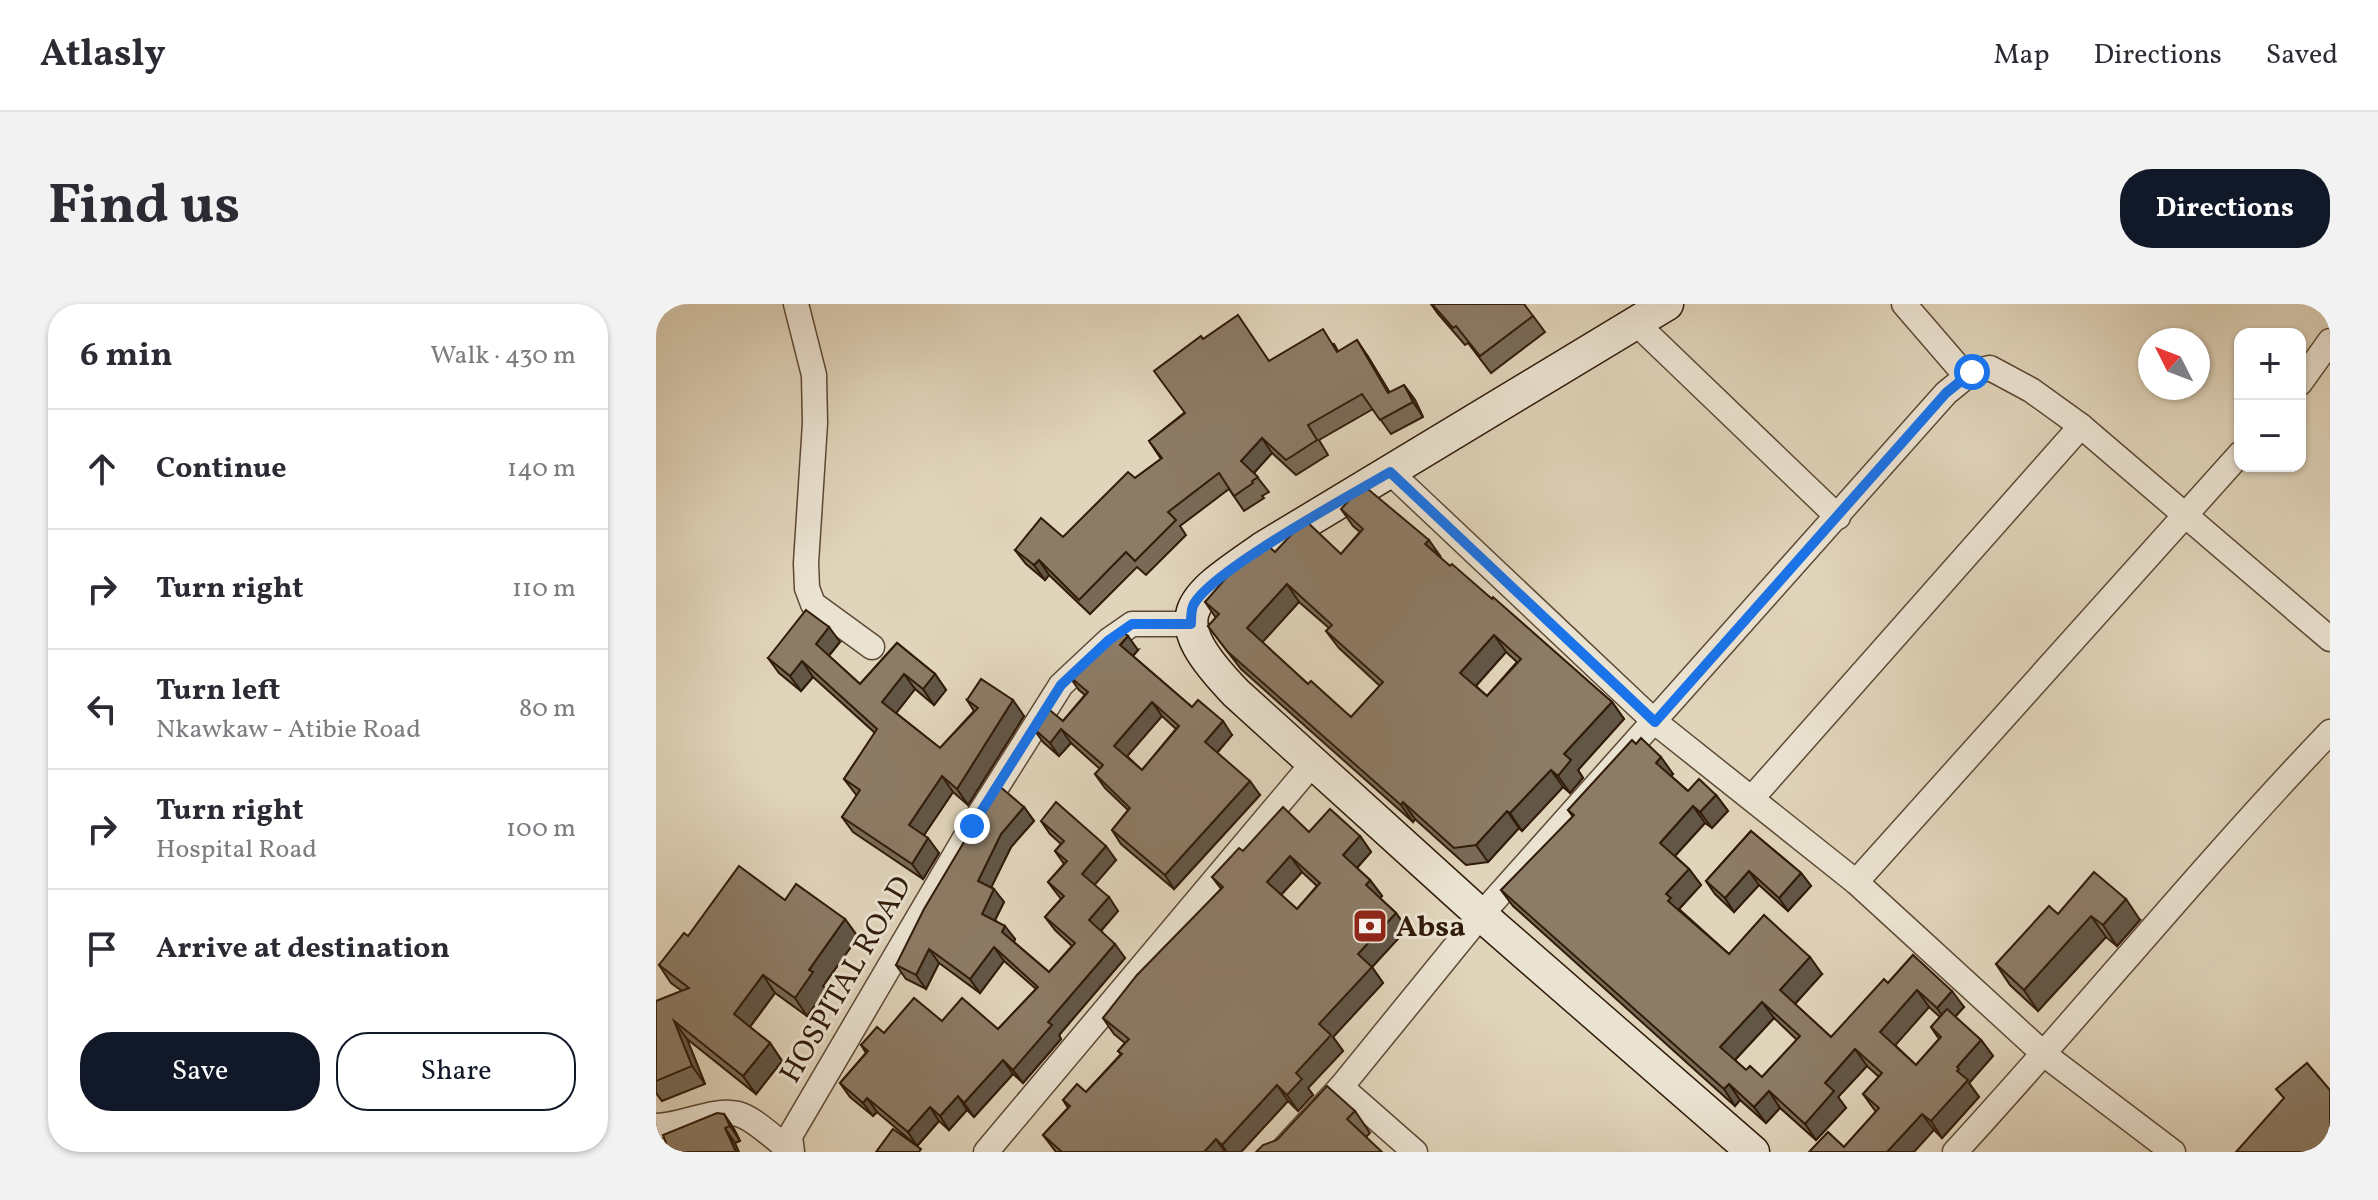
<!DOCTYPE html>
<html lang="en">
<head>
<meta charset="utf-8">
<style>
  body { margin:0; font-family:Vollkorn,serif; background:#f2f2f3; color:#2b2b33 }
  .controls { position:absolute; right:24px; top:24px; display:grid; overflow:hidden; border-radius:16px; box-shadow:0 2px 6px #0004 }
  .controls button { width:72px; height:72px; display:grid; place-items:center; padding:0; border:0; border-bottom:2px solid #e1e1e2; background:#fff; color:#2b2b33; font:40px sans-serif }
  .compass { position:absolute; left:1482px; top:24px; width:72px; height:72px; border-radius:50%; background:#fff; box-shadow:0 2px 6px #0004; rotate:312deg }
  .stop { position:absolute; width:24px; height:24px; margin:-18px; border:6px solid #1a73e8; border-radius:50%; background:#fff }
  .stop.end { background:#1a73e8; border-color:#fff; box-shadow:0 2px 8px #0008 }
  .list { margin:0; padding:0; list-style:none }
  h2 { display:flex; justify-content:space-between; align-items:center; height:104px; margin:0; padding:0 32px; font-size:34px }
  h2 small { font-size:26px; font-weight:400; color:#7c7c81 }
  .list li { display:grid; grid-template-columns:52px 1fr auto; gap:24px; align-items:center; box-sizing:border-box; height:120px; padding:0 32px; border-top:2px solid #e1e1e2 }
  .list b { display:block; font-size:30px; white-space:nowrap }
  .list p { margin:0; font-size:26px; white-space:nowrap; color:#7c7c81 }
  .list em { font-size:26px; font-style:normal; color:#7c7c81 }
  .actions { display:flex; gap:16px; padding:24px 32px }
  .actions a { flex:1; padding:18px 0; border:2px solid #111827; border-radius:32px; text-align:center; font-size:28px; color:#111827 }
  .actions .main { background:#111827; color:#fff }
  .icon { flex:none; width:44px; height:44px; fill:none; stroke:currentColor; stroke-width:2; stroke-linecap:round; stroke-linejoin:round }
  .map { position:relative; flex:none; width:1674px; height:848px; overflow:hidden; border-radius:32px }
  header { display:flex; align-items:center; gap:48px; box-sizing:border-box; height:112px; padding:0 40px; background:#fff; border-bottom:2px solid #e1e1e2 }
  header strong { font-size:38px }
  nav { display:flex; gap:44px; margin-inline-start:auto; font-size:28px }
  .intro { display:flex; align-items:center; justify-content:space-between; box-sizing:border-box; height:192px; padding:0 48px }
  h1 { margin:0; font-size:56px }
  .button { padding:20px 36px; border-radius:32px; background:#111827; color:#fff; font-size:28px; font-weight:700 }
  main { display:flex; gap:48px; padding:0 48px }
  aside { flex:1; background:#fff; border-radius:32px; box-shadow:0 2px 6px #0004 }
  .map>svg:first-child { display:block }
</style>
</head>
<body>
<header>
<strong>Atlasly</strong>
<nav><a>Map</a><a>Directions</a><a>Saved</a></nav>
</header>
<div class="intro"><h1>Find us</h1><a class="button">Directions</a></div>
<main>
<aside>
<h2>6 min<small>Walk · 430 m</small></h2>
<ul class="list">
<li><svg class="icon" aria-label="ahead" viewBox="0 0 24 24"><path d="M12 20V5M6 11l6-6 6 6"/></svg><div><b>Continue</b></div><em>140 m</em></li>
<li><svg class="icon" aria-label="right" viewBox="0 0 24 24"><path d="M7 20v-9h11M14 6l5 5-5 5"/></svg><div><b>Turn right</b></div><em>110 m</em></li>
<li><svg class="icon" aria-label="left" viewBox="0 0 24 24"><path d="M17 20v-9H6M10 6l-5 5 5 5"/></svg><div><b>Turn left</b><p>Nkawkaw - Atibie Road</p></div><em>80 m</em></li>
<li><svg class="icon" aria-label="right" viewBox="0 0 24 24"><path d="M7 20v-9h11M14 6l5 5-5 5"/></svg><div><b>Turn right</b><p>Hospital Road</p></div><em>100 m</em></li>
<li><svg class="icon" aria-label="arrive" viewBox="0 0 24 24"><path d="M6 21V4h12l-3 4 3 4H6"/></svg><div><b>Arrive at destination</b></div></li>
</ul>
<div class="actions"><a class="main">Save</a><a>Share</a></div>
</aside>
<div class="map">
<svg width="1674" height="848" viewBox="0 0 1674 848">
  <rect width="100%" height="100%" fill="#e0d4ba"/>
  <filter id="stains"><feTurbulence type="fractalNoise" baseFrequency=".0025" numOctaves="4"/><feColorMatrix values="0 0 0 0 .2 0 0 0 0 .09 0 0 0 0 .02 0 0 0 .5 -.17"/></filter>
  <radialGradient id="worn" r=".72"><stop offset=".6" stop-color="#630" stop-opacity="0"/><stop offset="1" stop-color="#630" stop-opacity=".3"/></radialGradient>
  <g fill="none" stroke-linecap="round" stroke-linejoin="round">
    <defs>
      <g id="minor">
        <path d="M140,0l18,71 1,48 -9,140 1,25 6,16 59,43"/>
        <path d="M1248,0l63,73"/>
        <path d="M980,19l202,194"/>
        <path d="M1644,79l30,-42"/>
        <path d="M734,168l265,250 201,160 189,173 128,97"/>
        <path d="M1096,494l329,-372"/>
        <path d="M1200,578l384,-428"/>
        <path d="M685,783l74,65"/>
        <path d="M0,822c27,0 56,-18 82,-12 16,4 39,27 53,37"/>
        <path d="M136,848l-2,-16 182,-310 89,-141 48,-45 23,-16h59"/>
        <path d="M330,848l327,-389"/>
        <path d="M625,848l60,-65 140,-172 465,-522 26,-21 18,-4 41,22 50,36 249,213"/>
        <path d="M1299,848c127,-138 245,-284 375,-420"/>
      </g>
      <path id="secondary" d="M1011,0l-404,244c-77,53 -101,68 -27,145l245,222 272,237"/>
    </defs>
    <!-- minor casing -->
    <use href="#minor" stroke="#5d4935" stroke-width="27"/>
    <!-- secondary casing -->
    <use href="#secondary" stroke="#311b09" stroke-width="35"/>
    <!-- minor -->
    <use href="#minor" stroke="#ebe3d2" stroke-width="24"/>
    <!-- secondary -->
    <use href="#secondary" stroke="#ebe3d2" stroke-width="32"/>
  </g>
  <!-- wall -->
  <g fill="#786a57" stroke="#311b09" stroke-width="2" fill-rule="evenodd">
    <path d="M775,0l102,12 12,16 -54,41 -23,-30 -3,2 -27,-31z"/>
    <path d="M547,35l66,22 65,-17 4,7 29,4 23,38 14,-8 11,15 8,17 -32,17 -18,-25 -54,31 9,15 -32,20 -24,-22 -18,20 15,19 -7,4 2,2 -20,13 -15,-22 -49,37 6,9 -40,40 -9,-8 -47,47 -41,-39 -4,5 -19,-16 -11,-14 48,-13 72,-59 26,-19 -12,-18 35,-28z"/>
    <path d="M685,205l99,49 52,41 120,103 12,17 -46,51 5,8 -13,15 -7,-6 -41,44 -3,-3 -31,34 -22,3 -51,-46 -2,3 -172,-153 -33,-43 8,-8 -11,-16 56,-52 14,2 66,2 19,-22 -7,-6zM643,298l30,26 -3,3 13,17 41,38 -29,31 -43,-33 -46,-42zM850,348l11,10 -30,34 -11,-10z"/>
    <path d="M184,338l-11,14 31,28 37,-41 38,31 11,16 -12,15 -19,-16 -19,24 44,35 34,-37 -7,-11 57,16 -56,89 -15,-13 -29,43 15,18 -16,26 -70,-47 -11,-15 15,-21 -13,-17 31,-46 -62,-56 -12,14 -22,-18 -11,-15z"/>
    <path d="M482,346l-5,6 59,51 40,28 -15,18 43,42 -86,94 -53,-45 -9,-14 16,-20 -23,-22 -10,-14 5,-5 -29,-26 -12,13 -16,-14 -10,-14 30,-7 22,-26 -6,-5 -10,-14zM506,412l14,13 -34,41 -15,-14z"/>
    <path d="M980,440l37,30 -2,2 17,15 28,4 12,16 -16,17 -7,-5 -30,33 14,13 12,16 -22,24 50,45 93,20 -27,30 36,33 57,-54 25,-28 51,52 -9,10 26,23 12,16 -24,27 10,14 -37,41 -8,-8 -90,17 32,-35 -13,-18 16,-17 -12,-11 -29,31 8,11 -30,32 -36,-32 -14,15 -26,-23 -5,6 -222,-200 -12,-16 72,-73 -5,-7zM1273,703l11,10 -9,10 8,12 -23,26 -21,-20zM1118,714l23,22 -35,37 -16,-7 -11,-10z"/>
    <path d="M368,503l10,14 -23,26 -20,40 13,15 -9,18 20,19 -1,3 35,30 23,-26 -17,-16 -10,-13 16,-18 -13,-17 16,-18 -9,-13 6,-7 -11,-10 -9,-13 75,39 -22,25 24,26 -17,20 24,27 -66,77 2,4 -38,44 -10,-9 -39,43 -7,-7 -18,20 -10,-9 -22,25 -40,-34 -4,4 -23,-19 -10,-14 26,-30 -5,-8 23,-12 58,-12 56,8 38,-40 -32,-28 -24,32 -41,-30 -13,26 -20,-10 -10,-14z"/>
    <path d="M1095,527l50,42 10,13 -23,25 -29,-26 -25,27 -19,-18 -9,-13z"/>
    <path d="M653,528l51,4 11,16 -14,16 13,12 12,16 -2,2 16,15 11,16 -35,38 11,16 -50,54 10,14 -35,37 5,7 -15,16 -10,-10 -47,51h-185l-13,-17 25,-27 -5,-8 23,-8 35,-38 -3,-3 7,-8 -11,-9 -11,-16 118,-129 -9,-12 31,-26zM646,568l15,14 -20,23 -16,-14z"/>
    <path d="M129,596l60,19 13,18 -35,49 3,4 -19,26 -32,-23 -25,34 20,16 12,18 -26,33 -69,-55 18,45 -43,17 -6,-8v-92l26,-10 -11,-8 -12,-18 29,-29z"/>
    <path d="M1402,610l82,6 -23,26 -11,-9 -68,74 -28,-26 -14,-21z"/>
    <path d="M699,807l15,22 -4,4 -89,3z"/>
    <path d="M68,810l10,15 6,12 -5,2 -66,8z"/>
  </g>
  <!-- shaded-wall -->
  <g fill="#625647" stroke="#311b09" stroke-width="2">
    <path d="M701,36l10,15 32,53 -11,-15z"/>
    <path d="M748,81l11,15 8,17 -10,-15z"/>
    <path d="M606,134l10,15 -21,23 -10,-15z"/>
    <path d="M773,236l12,17 -16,-13z"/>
    <path d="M383,256l10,15 -4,5 -11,-15z"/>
    <path d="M631,280l12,18 -40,44 -12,-18z"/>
    <path d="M173,323l11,15 -14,17 -10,-15z"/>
    <path d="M838,331l12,17 -34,38 -12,-17z"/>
    <path d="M472,332l10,14 -8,9 -10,-14z"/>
    <path d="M146,357l11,16 -12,14 -11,-15z"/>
    <path d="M248,370l11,15 -22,28 -11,-15z"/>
    <path d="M279,370l11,16 -12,15 -11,-16z"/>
    <path d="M357,396l11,16 -56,89 -11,-16z"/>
    <path d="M496,398l10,14 -38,44 -10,-14z"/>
    <path d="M956,398l12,17 -46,51 5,8 -13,15 -12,-17 6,-22z"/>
    <path d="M567,417l9,14 -18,21 -9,-14z"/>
    <path d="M405,425l10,14 -12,13 -9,-13z"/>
    <path d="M1005,453l12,17 -5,5 -12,-16z"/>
    <path d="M895,466l12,17 -41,44 -12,-18z"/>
    <path d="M286,472l11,16 -33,49 -11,-16z"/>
    <path d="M594,477l10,14 -86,94 -9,-14z"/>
    <path d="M1060,491l12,16 -16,17 -12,-16z"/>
    <path d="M747,498l12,17 -2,3 -12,-17z"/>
    <path d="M1037,502l12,17 -33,36 -12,-16z"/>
    <path d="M368,503l10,14 -23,26 -23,47 -10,-13 23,-47z"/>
    <path d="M851,507l12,17 -31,34 -12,-17z"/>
    <path d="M704,532l11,16 -17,19 -11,-16z"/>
    <path d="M272,534l11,15 -16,26 -11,-15z"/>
    <path d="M450,542l10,14 -24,28 -10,-14z"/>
    <path d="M634,552l12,16 -24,26 -11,-16z"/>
    <path d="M1033,565l12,16 -22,24 3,6 -14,-14 -2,-7z"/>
    <path d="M1093,567l10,14 -25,27 -9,-14z"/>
    <path d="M1145,569l10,13 -23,25 -9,-13z"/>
    <path d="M714,576l12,16 -5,5 -11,-16z"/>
    <path d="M338,585l10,13 -13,26 -9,-14z"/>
    <path d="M453,593l9,14 -20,23 -9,-14z"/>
    <path d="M1470,595l14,21 -23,26 -14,-21z"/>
    <path d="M740,609l11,16 -35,38 11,16 -50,54 10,14 -35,37 5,7 -15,16 -11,-16 9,-22 23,-49 39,-70z"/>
    <path d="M1435,612l15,21 -68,74 -14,-21z"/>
    <path d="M189,615l13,18 -35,49 3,4 -19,26 -12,-18 14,-28z"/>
    <path d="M349,622l10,13 -3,7 -10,-14z"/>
    <path d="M459,640l10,14 -66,77 2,4 -38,44 -10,-13 35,-48z"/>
    <path d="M338,643l10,14 -24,32 -10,-14z"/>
    <path d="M273,645l10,14 -13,26 -10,-14z"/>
    <path d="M1154,653l12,17 -30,33 -12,-17z"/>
    <path d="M107,671l12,18 -29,39 -12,-18z"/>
    <path d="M1261,686l12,17 -37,42 -12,-17z"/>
    <path d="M1296,687l12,16 -16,17 -11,-16z"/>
    <path d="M1106,698l12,16 -42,45 -12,-16z"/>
    <path d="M18,717l13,18 18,45 -13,-18z"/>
    <path d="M1325,736l12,16 -24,27 10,14 -37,41 -11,-17 26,-54z"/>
    <path d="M114,739l12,18 -26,33 -13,-18z"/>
    <path d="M1199,745l12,17 -29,31 8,11 -30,32 -11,-16 20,-41z"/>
    <path d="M347,756l10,14 -39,43 -10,-14z"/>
    <path d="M1073,780l11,16 -5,6 -11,-17z"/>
    <path d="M621,781l11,16 -47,51h-14l-5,-7z"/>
    <path d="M1113,787l11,17 -14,15 -12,-16z"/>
    <path d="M302,792l9,14 -18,20 -9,-14z"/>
    <path d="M211,794l10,14 -4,4 -10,-13z"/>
    <path d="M274,803l9,14 -22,25 -9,-14z"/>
    <path d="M68,810l10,15 6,12 -10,-15z"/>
    <path d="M1266,810l12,16 -20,22h-27z"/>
    <path d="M69,824l10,15 4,9h-3z"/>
    <path d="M560,835l9,13h-21z"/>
  </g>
  <!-- building -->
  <g fill="#8c7b65" stroke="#311b09" stroke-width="2" fill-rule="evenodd">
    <path d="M776,0h92l9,12 -53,40 -24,-30 -3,2z"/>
    <path d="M582,11l31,46 54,-32 14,23 20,-12 31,53 16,-8 9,17 -33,18 -18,-26 -54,31 9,15 -31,20 -24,-22 -21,23 17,16 -6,4 1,2 -19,13 -15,-23 -51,39 8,8 -41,41 -9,-9 -47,48 -40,-40 -5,5 -19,-15 26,-32 22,19 65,-65 7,6 27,-20 -13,-17 36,-28 -31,-42 47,-35 2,3z"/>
    <path d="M707,181l66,55 -4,4 25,22 2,-2 40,35 1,-2 119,105 -48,52 7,6 -13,16 -7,-6 -41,43 -3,-2 -31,34 -22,3 -51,-46 -2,3 -173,-153 -20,-26 11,-12 -14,-12 35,-40 19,-14 2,2 6,-5 8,7 30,-32 36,34 22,-25 -22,-20zM631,280l45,41 -6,6 57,51 -32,35 -40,-36 -3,3 -61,-56zM838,331l27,24 -34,37 -27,-23z"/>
    <path d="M150,306l23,17 -13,17 44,40 37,-41 38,31 -12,15 -19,-15 -22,28 58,46 38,-40 -11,-8 14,-21 32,21 -56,89 -15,-13 -33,49 19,13 -16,26 -70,-47 18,-27 -16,-11 33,-50 -75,-68 -12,15 -22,-18z"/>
    <path d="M464,326l8,6 -8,9 72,62 6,-7 25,21 -18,21 45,39 -85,94 -53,-45 18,-22 -35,-34 8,-9 -42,-36 -11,14 -17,-15 13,-21 17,14 25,-29 -19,-16zM496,398l27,24 -37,44 -28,-24z"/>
    <path d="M985,434l20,19 -5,6 32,28 11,-12 17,16 -16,17 -7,-6 -33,37 29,26 -23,25 5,4 -3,3 61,53 35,-39 46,42 -30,33 51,47 53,-58 4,4 25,-28 39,36 -15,17 -20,-18 -37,42 36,33 25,-28 -10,-10 16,-18 34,31 -24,27 2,2 -2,2 11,9 -37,41 -9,-7 -35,38h-78l19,-20 16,15 35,-39 -16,-14 19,-21 -27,-24 -30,34 9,8 -29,33 -36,-33 -15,16 -25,-23 -5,5 -223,-199 73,-75 -6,-5 64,-70 4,4zM1106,698l38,34 -38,41 -12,-11 -4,4 -26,-23z"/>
    <path d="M342,481l26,22 -23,27 -23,47 16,8 -12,25 23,12 -3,6 47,40 26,-29 -30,-26 19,-21 -16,-14 19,-21 -12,-10 9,-10 -23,-20 15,-19 50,44 -24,28 27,23 -20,23 26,24 -67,78 4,3 -39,45 -10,-10 -39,43 -6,-7 -18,20 -10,-9 -22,25 -41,-34 -4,5 -23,-20 28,-32 -7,-6 16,-18 7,6 30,-35 28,23 20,-23 36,31 40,-42 -44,-40 -24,32 -41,-30 -13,26 -20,-10 28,-56z"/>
    <path d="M627,503l26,25 21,-23 30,27 -17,19 27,25 -4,5 30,28 -38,41 14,13 -53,57 12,11 -35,38 6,6 -15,16 -10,-10 -55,60 -6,-6 -12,13h-142l-19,-17 27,-29 -7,-6 14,-16 9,8 36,-38 -4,-3 11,-12 -26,-21 34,-43 86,-88 -11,-10 2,-2 25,-27 4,3zM634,552l30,27 -23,26 -30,-27z"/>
    <path d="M1095,527l50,42 -22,25 -30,-27 -24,27 -19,-17z"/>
    <path d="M83,562l46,34 11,-16 49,35 -36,51 4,2 -18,26 -32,-23 -29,39 36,29 -27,33 -69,-55 18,45 -36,15v-80l33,-13 -30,-23 25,-32 4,3z"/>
    <path d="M1438,568l32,27 -23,26 -12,-9 -67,74 -28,-26 53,-58 9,8z"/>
    <path d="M1651,759l23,27v62h-94l48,-54 -8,-9z"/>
    <path d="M671,782l28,25 -8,8 35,33h-126l7,-7 14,-5z"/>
    <path d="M61,809l7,1 6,12 -5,2 11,24h-71l4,-1 -6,-16z"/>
    <path d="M237,825l28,20 -2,3h-43z"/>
  </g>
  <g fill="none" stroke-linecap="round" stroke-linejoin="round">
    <!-- route -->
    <path stroke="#1a73e8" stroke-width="10" d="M316,522l89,-141 48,-45 23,-16h59c0,-5 0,-13 2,-18 14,-33 160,-112 197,-134l265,250 291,-329 26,-21"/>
  </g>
  <!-- icons -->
  <defs>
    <symbol id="bank-square" viewBox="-11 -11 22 22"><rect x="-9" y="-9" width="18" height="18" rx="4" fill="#8f2418" stroke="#ebe3d2"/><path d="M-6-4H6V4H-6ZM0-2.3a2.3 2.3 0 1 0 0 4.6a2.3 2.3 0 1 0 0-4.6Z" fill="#fff"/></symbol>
  </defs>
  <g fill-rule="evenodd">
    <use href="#bank-square" x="694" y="602" width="40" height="40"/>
  </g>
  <g text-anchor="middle" stroke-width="6" stroke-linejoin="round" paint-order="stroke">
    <!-- poi labels -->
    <g font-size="30" font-weight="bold" fill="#311b09" stroke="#ebe3d2" text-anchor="start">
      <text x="740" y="632">Absa</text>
    </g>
    <!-- street labels -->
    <g font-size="30" fill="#311b09" stroke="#ebe3d2">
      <text transform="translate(189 675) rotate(-60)" y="10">HOSPITAL ROAD</text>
    </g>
  </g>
  <rect width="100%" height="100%" filter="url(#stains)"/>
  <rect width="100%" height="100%" fill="url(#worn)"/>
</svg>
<div class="controls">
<button>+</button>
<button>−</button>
</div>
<svg class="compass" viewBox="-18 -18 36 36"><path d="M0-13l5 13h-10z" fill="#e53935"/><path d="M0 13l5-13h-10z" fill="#7c7c81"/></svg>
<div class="stop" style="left:1316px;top:68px"></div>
<div class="stop end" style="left:316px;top:522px"></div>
</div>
</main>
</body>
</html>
